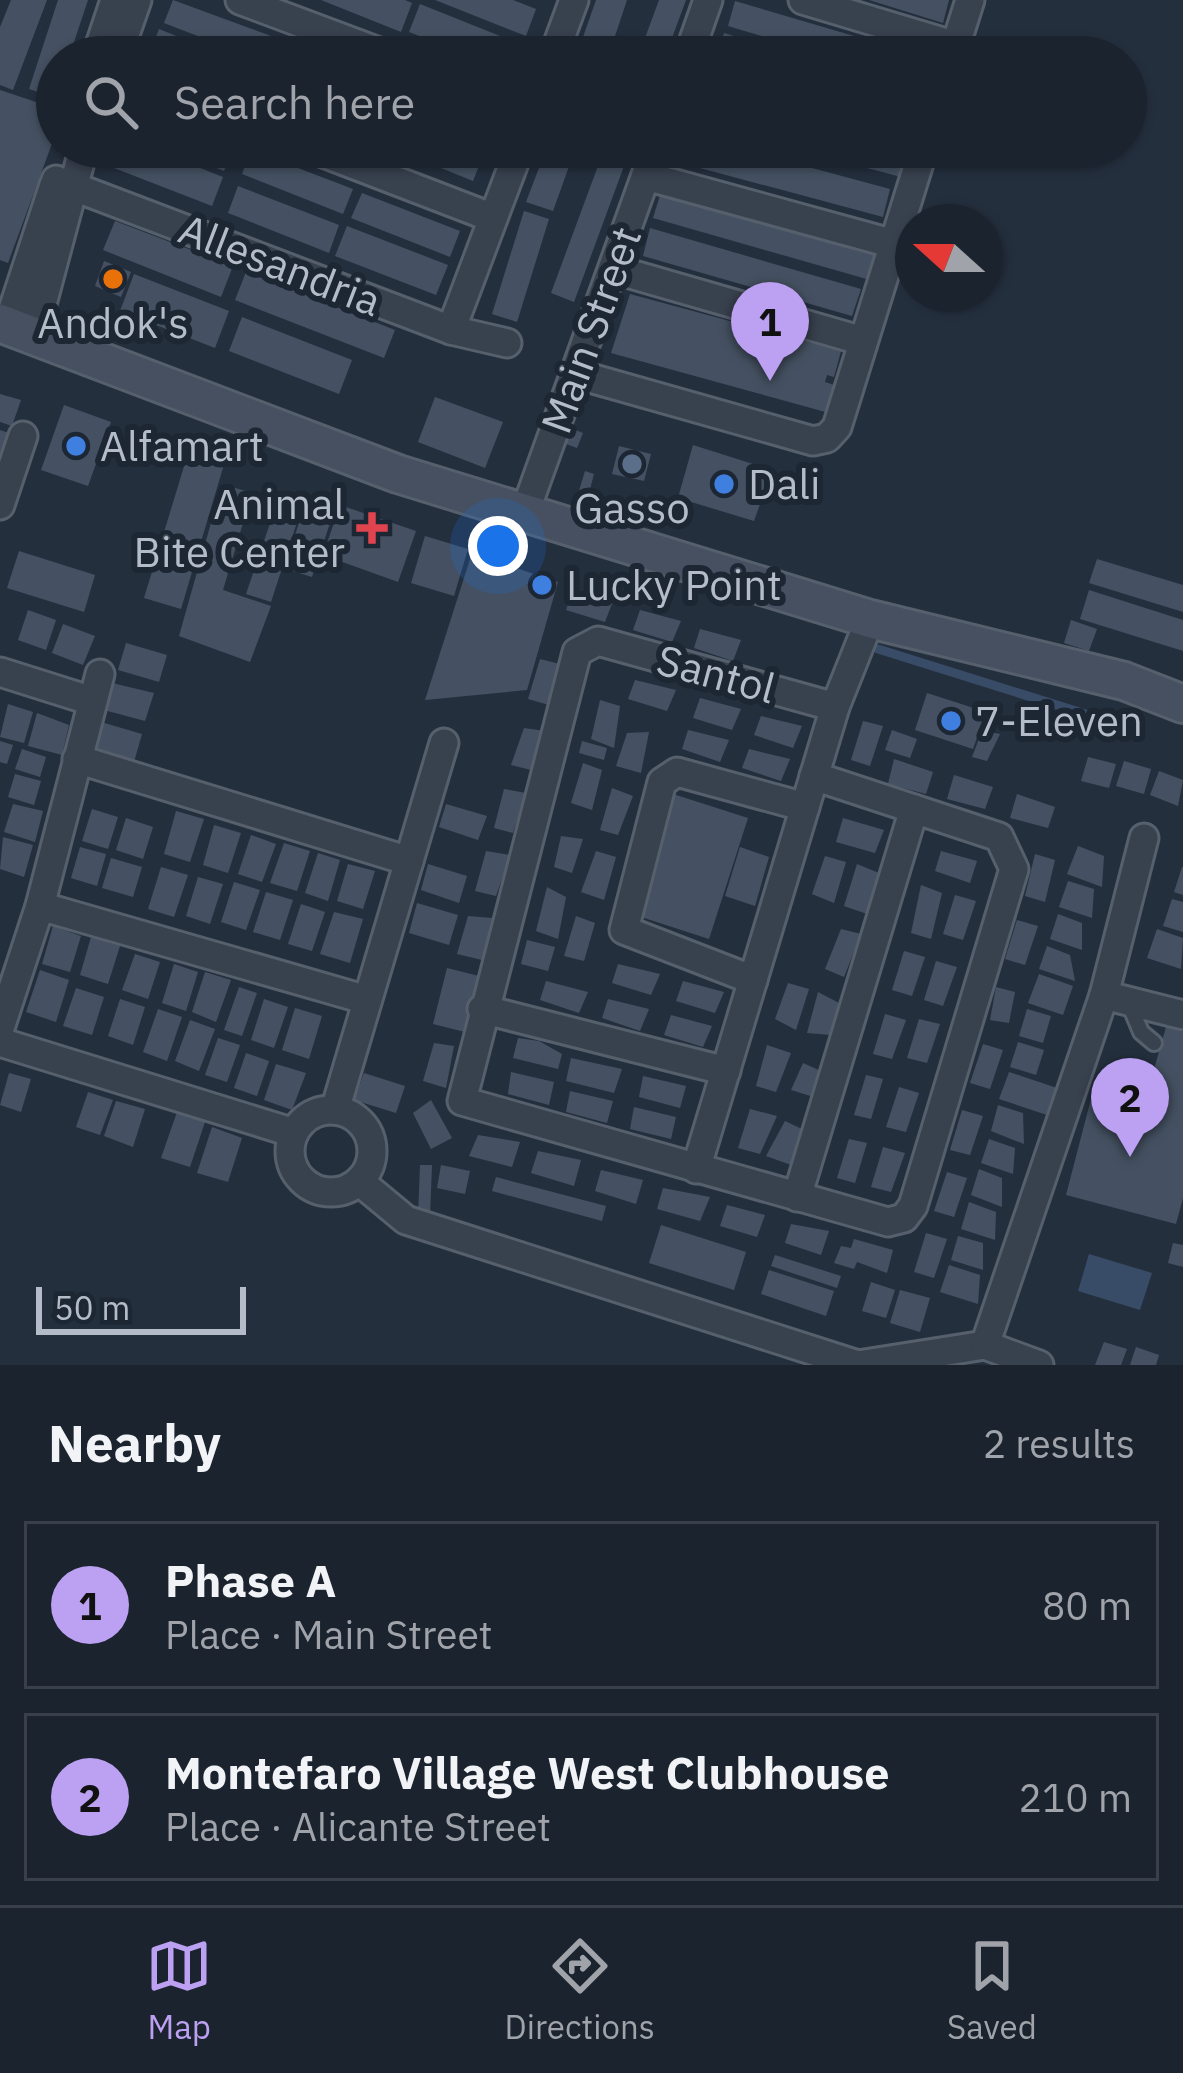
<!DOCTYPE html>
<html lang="en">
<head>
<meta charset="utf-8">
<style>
  body { margin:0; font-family:"IBM Plex Sans",sans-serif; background:#242b36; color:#f1f3f6 }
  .compass { position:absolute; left:895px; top:204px; width:108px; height:108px; border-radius:50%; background:#1b232e; box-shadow:0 3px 9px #0004; rotate:291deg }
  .scale { position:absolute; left:36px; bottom:30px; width:210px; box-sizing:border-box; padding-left:12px; border:6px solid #b4bcc9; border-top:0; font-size:33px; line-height:42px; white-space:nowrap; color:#b4bcc9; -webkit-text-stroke:9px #1d2633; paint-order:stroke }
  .you { position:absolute; left:498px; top:546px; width:42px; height:42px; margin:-30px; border:9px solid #fff; border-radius:50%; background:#1a73e8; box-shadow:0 0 0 18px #1a73e833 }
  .badge { display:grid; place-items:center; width:78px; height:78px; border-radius:50%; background:#bca0f2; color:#111; font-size:39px; font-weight:700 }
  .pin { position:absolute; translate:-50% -99px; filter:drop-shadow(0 3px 6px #0008) }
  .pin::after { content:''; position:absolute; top:63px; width:42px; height:36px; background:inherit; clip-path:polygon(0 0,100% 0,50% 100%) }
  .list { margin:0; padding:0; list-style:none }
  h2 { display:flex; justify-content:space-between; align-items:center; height:156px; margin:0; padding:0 48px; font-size:51px }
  h2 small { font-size:39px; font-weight:400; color:#a0a4aa }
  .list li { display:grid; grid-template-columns:78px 1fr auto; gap:36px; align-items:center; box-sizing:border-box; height:168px; margin:0 24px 24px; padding:0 24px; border:3px solid #39404a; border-radius:0px }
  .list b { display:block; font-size:45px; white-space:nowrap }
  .list p { margin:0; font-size:39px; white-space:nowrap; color:#a0a4aa }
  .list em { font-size:39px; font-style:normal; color:#a0a4aa }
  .icon { flex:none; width:66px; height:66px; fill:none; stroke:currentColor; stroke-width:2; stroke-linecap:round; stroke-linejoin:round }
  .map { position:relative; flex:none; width:1183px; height:1365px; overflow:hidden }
  .search { position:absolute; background:#1b232e; box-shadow:0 3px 9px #0004; left:36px; right:36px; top:36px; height:132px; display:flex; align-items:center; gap:30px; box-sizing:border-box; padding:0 42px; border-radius:66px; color:#a0a4aa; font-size:45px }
  .sheet { height:540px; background:#1b232e }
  nav { display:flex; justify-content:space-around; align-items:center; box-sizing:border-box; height:168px; border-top:3px solid #39404a; background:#1b232e; font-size:33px; color:#a0a4aa }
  nav a { display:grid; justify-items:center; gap:6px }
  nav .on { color:#bca0f2 }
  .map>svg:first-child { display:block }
</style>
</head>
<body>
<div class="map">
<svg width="1183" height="1365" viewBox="0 0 1183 1365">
  <rect width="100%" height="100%" fill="#242f3e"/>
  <!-- water -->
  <path fill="#394c67" d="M1089,1254l63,19 -12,37 -62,-19z"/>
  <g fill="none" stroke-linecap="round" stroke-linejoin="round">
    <!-- stream -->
    <path stroke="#394c67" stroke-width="9" d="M878,649l233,73"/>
  </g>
  <!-- building -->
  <g fill="#455162">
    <path d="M11,0h36l-34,90 -13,-5v-58z"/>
    <path d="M58,0h30l-19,57h-12l-1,41 -27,-9z"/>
    <path d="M173,0l101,37 -8,20h-14l-88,-34z"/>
    <path d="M321,0h84l7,3 -11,29z"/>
    <path d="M435,0h78l23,9 -10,27z"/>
    <path d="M596,0h31l-19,57h-32z"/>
    <path d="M659,0h27l-21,57h-27z"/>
    <path d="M869,0h80l-6,23z"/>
    <path d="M735,1l187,55v1h-89l-105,-31z"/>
    <path d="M420,4l105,42 -4,11h-48l-64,-25z"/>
    <path d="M159,29l70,28h-81z"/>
    <path d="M724,33l76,23 -1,1h-82z"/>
    <path d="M287,41l40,16h-46z"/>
    <path d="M0,90l57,19v21l-49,133 -8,-3z"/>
    <path d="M122,147h25l76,30 -11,29 -98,-38z"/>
    <path d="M165,147h68l-9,24z"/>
    <path d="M389,147h86l10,4 -12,30z"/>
    <path d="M547,147h29l-23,64 -27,-9z"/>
    <path d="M605,147h26l-57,155 -23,-9z"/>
    <path d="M674,147h60l156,42 -7,28 -213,-57z"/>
    <path d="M788,147h110l11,3 -8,27z"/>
    <path d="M251,150l102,39 -10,25 -101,-40z"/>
    <path d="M238,186l101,39 -10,28 -101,-40z"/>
    <path d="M661,192l216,62 -7,26 -217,-62z"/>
    <path d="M362,193l98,38 -10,26 -99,-39z"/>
    <path d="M524,211l25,8 -32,103 -25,-8z"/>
    <path d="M115,221l118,45 -12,31 -118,-47z"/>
    <path d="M347,226l101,39 -12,30 -101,-39z"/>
    <path d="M650,228l211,61 -9,27 -209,-60z"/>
    <path d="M104,261l27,11 -10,25 -26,-11z"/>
    <path d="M246,272l149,58 -11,28 -149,-58z"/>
    <path d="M134,274l95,37 -14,37 -95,-37z"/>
    <path d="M630,294l211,57 -7,26 -7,-2 -2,7 12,4 -8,27 -218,-60z"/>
    <path d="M242,317l110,43 -13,34 -110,-43z"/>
    <path d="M0,394l21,6 -9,26 -12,-4z"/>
    <path d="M435,397l68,25 -18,46 -67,-26z"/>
    <path d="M64,405l47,17 -23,64 -47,-16z"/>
    <path d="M571,428l12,5 -6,15 -11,-4z"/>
    <path d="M0,430l9,3 -8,26h-1z"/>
    <path d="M693,445l79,25 -18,51 -76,-23z"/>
    <path d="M619,446l32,8 -7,27 -32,-7z"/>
    <path d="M189,450l36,11 -44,148 -37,-11z"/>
    <path d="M585,471l9,3 -6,23 -10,-3z"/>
    <path d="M222,484l30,9 -29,97 48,16 -21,56 -71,-26z"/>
    <path d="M279,497l24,7 -32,98 -25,-8z"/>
    <path d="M305,505l28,9 -21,63 -28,-9z"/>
    <path d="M340,505l76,26 -18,51 -75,-27z"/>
    <path d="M425,536l43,13 -14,47 -43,-13z"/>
    <path d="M19,551l76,24 -11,37 -77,-24z"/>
    <path d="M472,553l86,29 -31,108 -102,10z"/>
    <path d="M1097,559l86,26v27l-94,-29z"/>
    <path d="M573,590l40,11 -8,21 -39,-12z"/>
    <path d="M1089,590l94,30v31l-103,-32z"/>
    <path d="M28,610l28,10 -10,30 -28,-10z"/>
    <path d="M640,610l41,11 -9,21 -39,-12z"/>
    <path d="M1071,620l26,9 -8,22 -25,-8z"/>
    <path d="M63,624l32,12 -12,29 -31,-12z"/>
    <path d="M700,629l41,11 -8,21 -39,-13z"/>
    <path d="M126,643l41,12 -8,27 -41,-12z"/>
    <path d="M540,659l20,5 -11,41 -21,-6z"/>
    <path d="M635,680l41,10 -9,21 -39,-12z"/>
    <path d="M112,683l42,10 -9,28 -41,-11z"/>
    <path d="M927,693l59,19 -13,37 -58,-19z"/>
    <path d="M700,698l41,11 -9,21 -39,-12z"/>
    <path d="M600,700l20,6 -6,42 -23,-9z"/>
    <path d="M8,704l25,8 -9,31 -24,-6z"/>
    <path d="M37,713l32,12 -7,30 -34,-9z"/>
    <path d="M761,716l41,10 -9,22 -39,-13z"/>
    <path d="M863,721l20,5 -13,40 -19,-6z"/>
    <path d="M101,722l41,12 -8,28 -41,-11z"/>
    <path d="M524,728l21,3 -14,39 -20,-5z"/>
    <path d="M688,730l41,10 -9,22 -38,-13z"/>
    <path d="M892,730l25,9 -7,19 -25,-8z"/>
    <path d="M982,731l18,3 -13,27 -15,-4z"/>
    <path d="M649,732l-8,41 -25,-7 11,-33z"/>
    <path d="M0,741l13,4 -6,19 -7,-2z"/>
    <path d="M582,741l25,7 -3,12 -25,-7z"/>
    <path d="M22,749l24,8 -6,20 -25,-8z"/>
    <path d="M749,749l41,10 -9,22 -39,-13z"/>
    <path d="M1088,757l28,7 -7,24 -28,-7z"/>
    <path d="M894,759l39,13 -7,22 -38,-10z"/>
    <path d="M1124,761l27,8 -7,25 -28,-8z"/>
    <path d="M583,763l19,7 -10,40 -21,-7z"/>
    <path d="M1159,771l24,9 -5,26 -28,-11z"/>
    <path d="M15,774l26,7 -7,24 -26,-8z"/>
    <path d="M954,775l39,12 -8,22 -38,-10z"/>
    <path d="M612,788l21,8 -15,39 -18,-5z"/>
    <path d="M504,789l22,4 -13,40 -19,-5z"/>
    <path d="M673,794l75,24 -39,121 -74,-24z"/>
    <path d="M1017,794l38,13 -7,21 -38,-10z"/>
    <path d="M13,804l30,7 -8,31 -31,-10z"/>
    <path d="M446,804l41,12 -9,24 -39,-13z"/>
    <path d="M92,809l26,8 -10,32 -26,-8z"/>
    <path d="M176,811l28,8 -14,43 -26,-8z"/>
    <path d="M126,818l27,9 -10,32 -27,-9z"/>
    <path d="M843,818l41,12 -9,23 -39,-11z"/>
    <path d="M214,825l27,8 -13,40 -25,-8z"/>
    <path d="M251,835l25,9 -14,38 -24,-8z"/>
    <path d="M561,836l22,3 -11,34 -18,-6z"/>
    <path d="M3,837l30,8 -9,32 -24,-8z"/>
    <path d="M284,843l26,8 -13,40 -27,-8z"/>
    <path d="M1078,846l26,10 -2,31 -35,-13z"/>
    <path d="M80,847l26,7 -9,32 -26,-8z"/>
    <path d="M740,847l29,10 -14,49 -30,-10z"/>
    <path d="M486,851l24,4 -14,41 -21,-5z"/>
    <path d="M596,851l20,6 -12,43 -23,-8z"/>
    <path d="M941,851l36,10 -7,22 -35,-12z"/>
    <path d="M318,853l22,7 -12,41 -23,-8z"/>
    <path d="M1035,854l20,6 -10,42 -20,-6z"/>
    <path d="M825,856l21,6 -12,41 -22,-9z"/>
    <path d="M111,858l31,9 -9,30 -31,-9z"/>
    <path d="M348,864l27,7 -12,38 -26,-8z"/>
    <path d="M428,864l39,12 -8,27 -38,-13z"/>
    <path d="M857,864l22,9 -12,41 -23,-8z"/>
    <path d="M161,867l27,8 -14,42 -26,-8z"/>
    <path d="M1182,867h1v28l-9,-3z"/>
    <path d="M198,877l25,7 -13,40 -24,-8z"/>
    <path d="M1068,881l26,8 -2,29 -33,-11z"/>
    <path d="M234,882l26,8 -14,40 -25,-8z"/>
    <path d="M921,885l21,8 -11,46 -20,-6z"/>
    <path d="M547,887l19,10 -8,42 -22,-8z"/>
    <path d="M266,892l27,8 -13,40 -27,-8z"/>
    <path d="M955,895l21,6 -13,39 -20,-6z"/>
    <path d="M1172,899l11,3v30l-20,-6z"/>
    <path d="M417,903l41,12 -9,30 -40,-12z"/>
    <path d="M301,904l24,8 -13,39 -24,-7z"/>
    <path d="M334,912l29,7 -13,44 -30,-9z"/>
    <path d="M1058,914l24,9v27l-32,-11z"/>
    <path d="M468,916l24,2 -10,42 -25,-6z"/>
    <path d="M576,916l19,7 -11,38 -20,-5z"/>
    <path d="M1017,920l21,6 -13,39 -20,-6z"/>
    <path d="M53,926l28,10 -11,36 -28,-8z"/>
    <path d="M841,929l20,5 -17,43 -19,-8z"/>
    <path d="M1157,929l26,9 -2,31 -34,-11z"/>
    <path d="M91,937l29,9 -12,38 -28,-9z"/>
    <path d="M527,940l28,7 -7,24 -27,-7z"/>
    <path d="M1047,946l23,9 5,26 -36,-12z"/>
    <path d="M904,951l21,6 -13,39 -20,-6z"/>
    <path d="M135,954l25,8 -12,37 -26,-9z"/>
    <path d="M936,961l21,6 -14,39 -19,-6z"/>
    <path d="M174,964l24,8 -12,39 -24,-8z"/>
    <path d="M618,964l42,10 -9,21 -39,-12z"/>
    <path d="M447,968l36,9 -14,56 -36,-9z"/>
    <path d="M40,970l29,10 -13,42 -30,-10z"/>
    <path d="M205,972l26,8 -15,42 -24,-10z"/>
    <path d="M1039,974l34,12 -10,29 -35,-12z"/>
    <path d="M546,981l42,11 -9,21 -39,-13z"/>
    <path d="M683,981l41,11 -9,21 -39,-12z"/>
    <path d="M788,983l21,6 -13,41 -21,-11z"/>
    <path d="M239,987l18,6 -15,43 -18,-6z"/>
    <path d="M996,987l19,5 -6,31 -19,-3z"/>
    <path d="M76,988l28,9 -12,38 -29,-9z"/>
    <path d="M818,992l23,12 -10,31 -24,-2z"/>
    <path d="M120,999l25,8 -12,38 -25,-9z"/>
    <path d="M264,999l24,8 -14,41 -23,-8z"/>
    <path d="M608,999l41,10 -9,22 -38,-13z"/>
    <path d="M295,1008l27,8 -13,43 -27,-9z"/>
    <path d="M158,1009l24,8 -15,44 -24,-9z"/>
    <path d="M1027,1009l24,7 -8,27 -24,-7z"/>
    <path d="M885,1014l21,6 -14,39 -19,-5z"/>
    <path d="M671,1015l41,11 -9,21 -39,-12z"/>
    <path d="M919,1019l21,5 -13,39 -20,-5z"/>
    <path d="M190,1020l25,9 -16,42 -24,-10z"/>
    <path d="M1166,1027l17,5v166l-7,26 -110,-29 26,-100 51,13z"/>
    <path d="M218,1038l22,7 -13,37 -22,-7z"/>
    <path d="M518,1038l21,3 23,13 -4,15 -45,-11z"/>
    <path d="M1018,1042l26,8 -8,25 -26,-8z"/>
    <path d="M434,1043l20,3 -8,42 -23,-7z"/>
    <path d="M983,1044l20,6 -13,39 -20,-6z"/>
    <path d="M767,1045l24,8 -15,39 -20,-6z"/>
    <path d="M246,1053l23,8 -12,35 -23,-8z"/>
    <path d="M571,1058l51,11 -8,24 -48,-12z"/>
    <path d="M803,1063l18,8 -7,26 -23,-7z"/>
    <path d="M276,1064l30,9 -14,37 -28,-10z"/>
    <path d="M511,1072l43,10 -5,23 -41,-11z"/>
    <path d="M1009,1072l48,16 -10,27 -48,-16z"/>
    <path d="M9,1073l22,6 -10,33 -21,-7z"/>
    <path d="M364,1073l41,13 -9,27 -42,-13z"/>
    <path d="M866,1075l17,4 -12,40 -17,-4z"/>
    <path d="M643,1076l43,10 -6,22 -41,-11z"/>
    <path d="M899,1087l20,6 -13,39 -20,-5z"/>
    <path d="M570,1091l43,10 -6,22 -41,-11z"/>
    <path d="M88,1092l25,8 -13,35 -24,-8z"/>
    <path d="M431,1100l21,38 -21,11 -18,-36z"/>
    <path d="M116,1101l29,8 -12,38 -29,-11z"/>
    <path d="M998,1105l25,8 1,31 -33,-13z"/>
    <path d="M634,1107l42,10 -5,22 -41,-10z"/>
    <path d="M750,1109l27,7 -17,38 -22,-6z"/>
    <path d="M962,1110l21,6 -13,39 -20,-5z"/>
    <path d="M177,1112l28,10 -15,45 -29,-9z"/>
    <path d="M785,1121l21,10 -15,34 -25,-9z"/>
    <path d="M212,1127l30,11 -14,44 -31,-9z"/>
    <path d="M478,1135l42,7 -8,25 -43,-11z"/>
    <path d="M849,1139l18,4 -12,40 -18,-5z"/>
    <path d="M989,1139l26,9 -2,26 -32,-11z"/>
    <path d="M883,1147l22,6 -14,39 -20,-5z"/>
    <path d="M538,1151l43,9 -7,26 -43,-13z"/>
    <path d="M420,1165h12l-2,52h-12z"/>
    <path d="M441,1165l29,6 -5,23 -28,-6z"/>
    <path d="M979,1169l23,9v29l-31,-12z"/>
    <path d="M601,1170l42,10 -7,24 -41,-13z"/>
    <path d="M947,1172l20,6 -13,39 -20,-6z"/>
    <path d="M496,1177l110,29 -4,15 -110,-30z"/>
    <path d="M663,1188l47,9 -10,24 -43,-12z"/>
    <path d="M969,1202l27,10 -1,28 -34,-11z"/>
    <path d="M727,1205l38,10 -8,22 -37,-11z"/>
    <path d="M791,1224l38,7 -8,24 -36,-12z"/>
    <path d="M661,1225l85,27 -12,38 -85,-27z"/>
    <path d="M926,1233l21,6 -13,39 -20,-6z"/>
    <path d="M958,1236l25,7v27l-32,-10z"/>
    <path d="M854,1239l39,11 -6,23 -30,-11 -3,7 -20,-6 7,-17 10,2z"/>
    <path d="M1173,1243l10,2v22l-15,-4z"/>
    <path d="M775,1255l66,21 -4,12 -66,-22z"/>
    <path d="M949,1265l31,10 -2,29 -38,-12z"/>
    <path d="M769,1270l65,21 -8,25 -65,-22z"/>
    <path d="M871,1282l24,8 -9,28 -24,-7z"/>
    <path d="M900,1290l30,8 -10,34 -30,-9z"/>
    <path d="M1104,1342l23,7 -6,16h-26z"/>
    <path d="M1136,1347l23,8 -3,10h-26z"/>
  </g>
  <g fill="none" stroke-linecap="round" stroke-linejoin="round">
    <defs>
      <path id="lane" d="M1128,1001l13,31 13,11"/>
      <g id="street">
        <path d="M240,0l152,57"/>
        <path d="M803,0l153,46"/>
        <path d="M96,57l19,-57"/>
        <path d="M117,57l20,-57"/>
        <path d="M553,57l21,-57"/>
        <path d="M688,57l20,-57"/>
        <path d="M952,57l18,-57"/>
        <path d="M308,147l185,71"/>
        <path d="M646,176l248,68"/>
        <path d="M56,180l395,150 56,13"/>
        <path d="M613,269l250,72"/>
        <path d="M8,325l46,-140"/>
        <path d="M451,330l69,-183"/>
        <path d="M34,334l50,-187"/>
        <path d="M576,374l237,67 14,-3 10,-11 87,-280"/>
        <path d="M0,505l23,-69"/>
        <path d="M525,512l131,-365"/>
        <path d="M0,672l92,29"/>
        <path d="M77,759l332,102"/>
        <path d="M814,776l185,61 15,32 -101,337 -9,12 -16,4 -426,-121 115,-449 21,-11 237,66"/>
        <path d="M40,906l327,94"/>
        <path d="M753,980l-129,-50 38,-148 15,-10 128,35"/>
        <path d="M1104,995l79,20"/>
        <path d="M482,1009l244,62"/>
        <path d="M0,1028l40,-122 60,-232"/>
        <path d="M0,1042l294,91"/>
        <path d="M335,1110l109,-367"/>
        <circle cx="331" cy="1151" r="41"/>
        <path d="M696,1169l139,-462 35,-88"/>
        <path d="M359,1181l47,39 452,145 127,-20 54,20"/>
        <path d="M797,1197l117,-388"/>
        <path d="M985,1345l119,-350 40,-157"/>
      </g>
      <path id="secondary" d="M0,323l398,151 472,145 254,62 59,23"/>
    </defs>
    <!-- lane casing -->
    <use href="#lane" stroke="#565f6c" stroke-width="20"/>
    <!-- street casing -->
    <use href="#street" stroke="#565f6c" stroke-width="33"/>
    <!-- secondary casing -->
    <use href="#secondary" stroke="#565f6c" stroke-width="42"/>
    <!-- lane -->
    <use href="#lane" stroke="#38414e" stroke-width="14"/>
    <!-- street -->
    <use href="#street" stroke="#38414e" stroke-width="27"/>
    <!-- secondary -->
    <use href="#secondary" stroke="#465061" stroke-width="36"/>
  </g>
  <!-- markers -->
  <circle fill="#e8710a" stroke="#1d2633" stroke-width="4.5" cx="113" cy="279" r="12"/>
  <g fill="#3f7fe0" stroke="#1d2633" stroke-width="4.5">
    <circle cx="76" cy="446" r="12"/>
    <circle cx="724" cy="484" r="12"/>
    <circle cx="542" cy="585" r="12"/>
    <circle cx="951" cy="721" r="12"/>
  </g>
  <circle fill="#5c6f8a" stroke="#1d2633" stroke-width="4.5" cx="632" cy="464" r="12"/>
  <path fill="#e0444e" stroke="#1d2633" stroke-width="4.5" d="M366 510h12v12h12v12h-12v12h-12v-12h-12v-12h12z"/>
  <g text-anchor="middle" stroke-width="12" stroke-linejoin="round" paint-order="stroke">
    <!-- street labels -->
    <g font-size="42" fill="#b4bcc9" stroke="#1d2633">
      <text transform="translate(280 265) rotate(21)" y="15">Allesandria</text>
      <text transform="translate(591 330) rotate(-70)" y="15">Main Street</text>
      <text transform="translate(716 674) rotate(15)" y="15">Santol</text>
    </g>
    <!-- poi labels -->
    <g font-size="42" fill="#b4bcc9" stroke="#1d2633" text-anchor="start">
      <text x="113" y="338" text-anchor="middle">Andok's</text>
      <text x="100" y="461">Alfamart</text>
      <text x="748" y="499">Dali</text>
      <text x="345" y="519" text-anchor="end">Animal<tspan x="345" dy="48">Bite Center</tspan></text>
      <text x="632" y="523" text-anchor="middle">Gasso</text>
      <text x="566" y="600">Lucky Point</text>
      <text x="975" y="736">7-Eleven</text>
    </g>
  </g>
</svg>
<svg class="compass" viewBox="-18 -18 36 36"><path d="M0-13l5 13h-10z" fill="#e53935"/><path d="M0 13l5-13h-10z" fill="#a0a4aa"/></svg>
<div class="scale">50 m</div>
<div class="you"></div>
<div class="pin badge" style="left:770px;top:381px">1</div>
<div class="pin badge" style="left:1130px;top:1157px">2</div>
<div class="search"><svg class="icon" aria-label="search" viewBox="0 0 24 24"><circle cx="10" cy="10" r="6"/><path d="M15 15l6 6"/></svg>Search here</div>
</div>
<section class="sheet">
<h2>Nearby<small>2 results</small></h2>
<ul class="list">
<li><span class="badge">1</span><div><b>Phase A</b><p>Place · Main Street</p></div><em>80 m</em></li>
<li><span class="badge">2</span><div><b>Montefaro Village West Clubhouse</b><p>Place · Alicante Street</p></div><em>210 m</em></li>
</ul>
</section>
<nav>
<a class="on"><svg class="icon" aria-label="map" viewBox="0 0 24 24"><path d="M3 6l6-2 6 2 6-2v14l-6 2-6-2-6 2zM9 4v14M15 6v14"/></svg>Map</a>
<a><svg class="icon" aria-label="directions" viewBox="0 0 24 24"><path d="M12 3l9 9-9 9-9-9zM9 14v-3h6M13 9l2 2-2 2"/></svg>Directions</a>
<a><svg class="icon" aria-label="saved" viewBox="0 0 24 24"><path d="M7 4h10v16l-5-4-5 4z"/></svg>Saved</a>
</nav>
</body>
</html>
